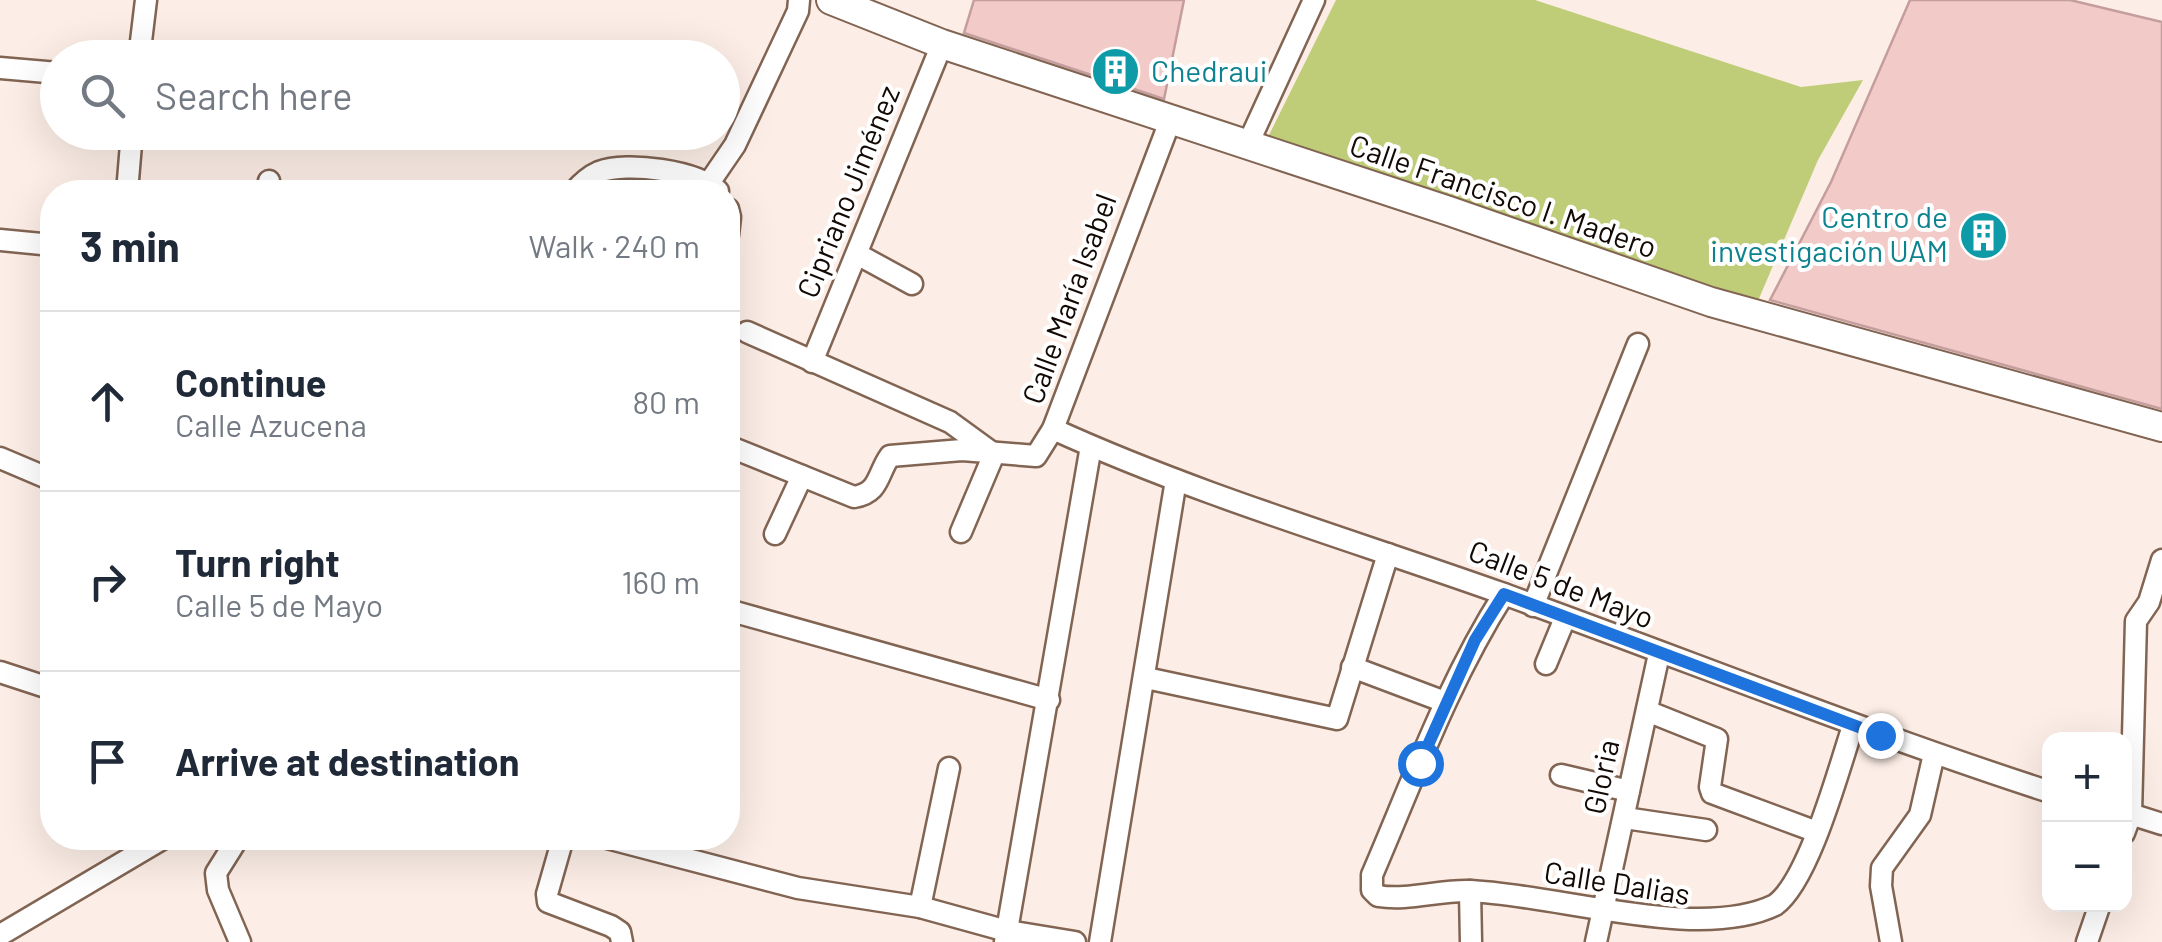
<!DOCTYPE html>
<html lang="en">
<head>
<meta charset="utf-8">
<style>
  body { margin:0; font-family:Barlow,sans-serif; background:#f2f2f3; color:#1f2937 }
  .controls { position:absolute; right:30px; bottom:30px; display:grid; overflow:hidden; border-radius:20px; box-shadow:0 10px 40px #0002 }
  .controls button { width:90px; height:90px; display:grid; place-items:center; padding:0; border:0; border-bottom:2px solid #e0e1e3; background:#fff; color:#1f2937; font:50px sans-serif }
  .stop { position:absolute; width:30px; height:30px; margin:-22px; border:8px solid #1f73dd; border-radius:50%; background:#fff }
  .stop.end { background:#1f73dd; border-color:#fff; box-shadow:0 2px 10px #0008 }
  .list { margin:0; padding:0; list-style:none }
  h2 { display:flex; justify-content:space-between; align-items:center; height:130px; margin:0; padding:0 40px; font-size:42px }
  h2 small { font-size:32px; font-weight:400; color:#747a83 }
  .list li { display:grid; grid-template-columns:65px 1fr auto; gap:30px; align-items:center; box-sizing:border-box; height:180px; padding:0 40px; border-top:2px solid #e0e1e3 }
  .list b { display:block; font-size:38px; white-space:nowrap }
  .list p { margin:0; font-size:32px; white-space:nowrap; color:#747a83 }
  .list em { font-size:32px; font-style:normal; color:#747a83 }
  .icon { flex:none; width:55px; height:55px; fill:none; stroke:currentColor; stroke-width:2; stroke-linecap:round; stroke-linejoin:round }
  .map { position:relative; flex:none; width:2162px; height:942px; overflow:hidden }
  .search { position:absolute; background:#fff; box-shadow:0 10px 40px #0002; left:40px; top:40px; width:700px; height:110px; display:flex; align-items:center; gap:25px; box-sizing:border-box; padding:0 35px; border-radius:55px; color:#747a83; font-size:38px }
  .panel { position:absolute; background:#fff; box-shadow:0 10px 40px #0002; left:40px; top:180px; width:700px; height:670px; border-radius:40px }
  .map>svg:first-child { display:block }
</style>
</head>
<body>
<div class="map">
<svg width="2162" height="942" viewBox="0 0 2162 942">
  <rect width="100%" height="100%" fill="#fceee6"/>
  <!-- green -->
  <path fill="#bfcd79" d="M1336,0h199l266,87 62,-7 -45,80 -66,155 -485,-176z"/>
  <!-- building -->
  <g fill="#f2cac8" stroke="#c49e9c" stroke-width="2.5">
    <path d="M974,0h210l-20,99 -200,-66z"/>
    <path d="M1910,0h160l92,22v387l-392,-109 61,-118z"/>
  </g>
  <g fill="none" stroke-linecap="round" stroke-linejoin="round">
    <defs>
      <g id="street">
        <path d="M139,58l7,-58"/>
        <path d="M0,68l58,5"/>
        <path d="M1247,146l67,-146"/>
        <path d="M709,183l26,-38 63,-134 1,-11"/>
        <path d="M127,192l5,-60"/>
        <path d="M268,192l1,-11"/>
        <path d="M574,192c6,-7 16,-16 25,-20 28,-11 98,-1 119,19"/>
        <path d="M728,209l2,8 -2,18"/>
        <path d="M0,240l52,5"/>
        <path d="M857,254l55,30"/>
        <path d="M747,332l203,90 44,32"/>
        <path d="M812,362l130,-318"/>
        <path d="M1053,429c145,66 299,111 448,164 183,66 364,139 549,199"/>
        <path d="M728,446l126,51c26,-4 23,-23 36,-41l72,-6 74,6 17,-27 117,-308"/>
        <path d="M0,458l52,22"/>
        <path d="M961,532l33,-78"/>
        <path d="M775,534l27,-58"/>
        <path d="M1504,594c-56,88 -91,186 -132,281v15l6,6c30,5 61,-6 91,-5 86,3 230,51 306,14 34,-24 64,-137 78,-179"/>
        <path d="M1533,606l105,-262"/>
        <path d="M728,610l321,90"/>
        <path d="M1546,664l19,-46"/>
        <path d="M1352,667l93,35"/>
        <path d="M0,672l52,17"/>
        <path d="M1146,678l191,41 51,-165"/>
        <path d="M1647,711l70,28 -7,48 2,6 105,39"/>
        <path d="M1561,775l68,16"/>
        <path d="M2124,812l38,12"/>
        <path d="M1625,818l81,12"/>
        <path d="M2124,833l7,-19 5,-193 13,-19 13,-42"/>
        <path d="M238,838l-22,35 2,17 22,52"/>
        <path d="M563,838l-16,56 1,8 63,24 9,6 2,10"/>
        <path d="M607,838l191,50 122,19 87,24 68,11"/>
        <path d="M1470,891l1,51"/>
        <path d="M920,907l29,-139"/>
        <path d="M0,935l164,-97"/>
        <path d="M1005,942l86,-496"/>
        <path d="M1100,942l76,-462"/>
        <path d="M1596,942l63,-288"/>
        <path d="M1891,942l-10,-56 1,-18 38,-53 14,-61"/>
        <path d="M2087,942l13,-38"/>
      </g>
      <path id="secondary" d="M831,0l111,44 507,167 262,91 451,125"/>
    </defs>
    <!-- street casing -->
    <use href="#street" stroke="#826453" stroke-width="25"/>
    <!-- secondary casing -->
    <use href="#secondary" stroke="#826453" stroke-width="32"/>
    <!-- street -->
    <use href="#street" stroke="#fff" stroke-width="20"/>
    <!-- secondary -->
    <use href="#secondary" stroke="#fff" stroke-width="28"/>
  </g>
  <g fill="none" stroke-linecap="round" stroke-linejoin="round">
    <!-- route -->
    <path stroke="#1f73dd" stroke-width="12" d="M1420,763l55,-123 29,-46 376,141"/>
  </g>
  <!-- icons -->
  <defs>
    <symbol id="building-disc" viewBox="-11 -11 22 22"><circle r="9.5" fill="#0f9aa8" stroke="#fff"/><path d="M-4-6H4V6H1V3H-1V6H-4ZM-2.5-4.3h1.7v1.8h-1.7ZM.8-4.3h1.7v1.8H.8ZM-2.5-1h1.7V.8h-1.7ZM.8-1h1.7V.8H.8Z" fill="#fff"/></symbol>
  </defs>
  <g fill-rule="evenodd">
    <use href="#building-disc" x="1088" y="44" width="55" height="55"/>
    <use href="#building-disc" x="1956" y="208" width="55" height="55"/>
  </g>
  <g text-anchor="middle" stroke-width="8" stroke-linejoin="round" paint-order="stroke">
    <!-- culture labels -->
    <g font-size="30" fill="#0d838f" stroke="#fff" text-anchor="start">
      <text x="1151" y="82">Chedraui</text>
      <text x="1948" y="228" text-anchor="end">Centro de<tspan x="1948" dy="34">investigación UAM</tspan></text>
    </g>
    <!-- street labels -->
    <g font-size="30" fill="#130904" stroke="#fff">
      <text transform="translate(849 192) rotate(-68)" y="10">Cipriano Jiménez</text>
      <text transform="translate(1503 197) rotate(19)" y="10">Calle Francisco I. Madero</text>
      <text transform="translate(1070 299) rotate(-70)" y="10">Calle María Isabel</text>
      <text transform="translate(1561 585) rotate(21)" y="10">Calle 5 de Mayo</text>
      <text transform="translate(1602 777) rotate(-78)" y="10">Gloria</text>
      <text transform="translate(1617 884) rotate(9)" y="10">Calle Dalias</text>
    </g>
  </g>
</svg>
<div class="controls">
<button>+</button>
<button>−</button>
</div>
<div class="stop" style="left:1420px;top:763px"></div>
<div class="stop end" style="left:1880px;top:735px"></div>
<div class="search"><svg class="icon" aria-label="search" viewBox="0 0 24 24"><circle cx="10" cy="10" r="6"/><path d="M15 15l6 6"/></svg>Search here</div>
<section class="panel">
<h2>3 min<small>Walk · 240 m</small></h2>
<ul class="list">
<li><svg class="icon" aria-label="ahead" viewBox="0 0 24 24"><path d="M12 20V5M6 11l6-6 6 6"/></svg><div><b>Continue</b><p>Calle Azucena</p></div><em>80 m</em></li>
<li><svg class="icon" aria-label="right" viewBox="0 0 24 24"><path d="M7 20v-9h11M14 6l5 5-5 5"/></svg><div><b>Turn right</b><p>Calle 5 de Mayo</p></div><em>160 m</em></li>
<li><svg class="icon" aria-label="arrive" viewBox="0 0 24 24"><path d="M6 21V4h12l-3 4 3 4H6"/></svg><div><b>Arrive at destination</b></div></li>
</ul>
</section>
</div>
</body>
</html>
